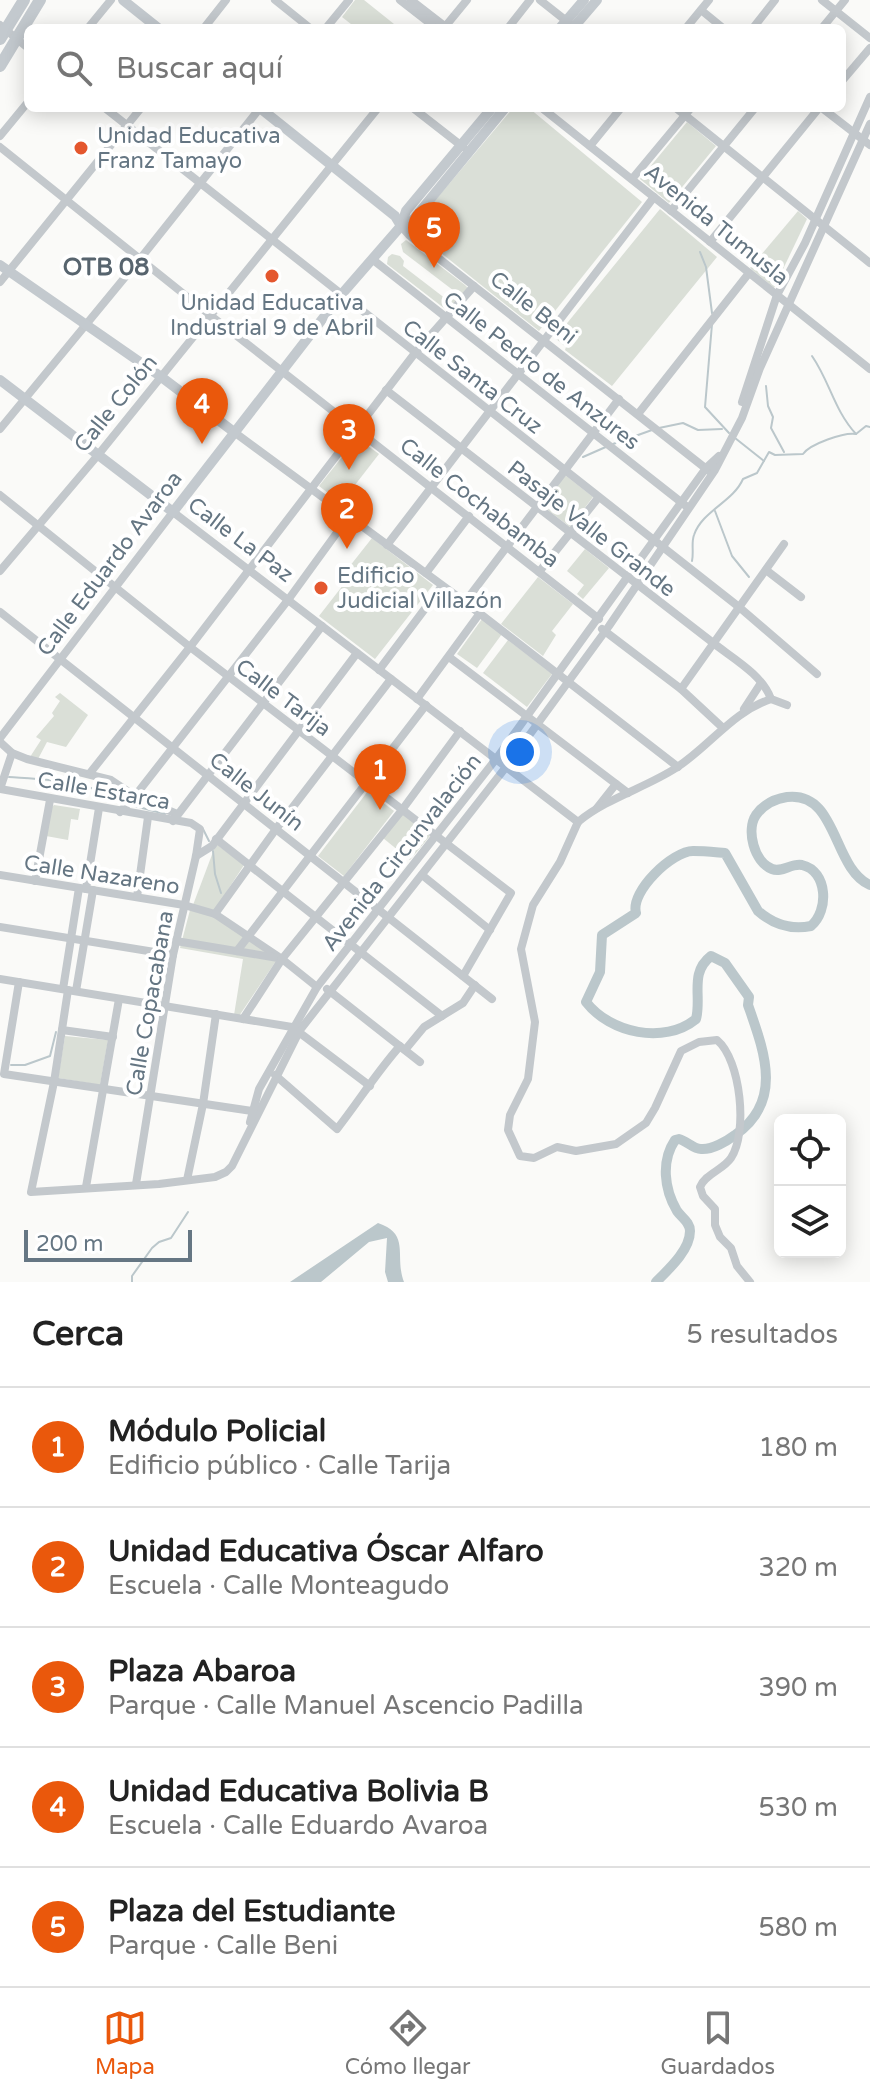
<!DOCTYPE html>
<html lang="es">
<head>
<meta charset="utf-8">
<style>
  body { margin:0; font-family:"Varela Round",sans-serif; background:#f2f2f2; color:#222 }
  .controls { position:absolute; right:24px; bottom:24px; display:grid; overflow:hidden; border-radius:12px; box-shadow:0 4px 20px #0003 }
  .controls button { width:72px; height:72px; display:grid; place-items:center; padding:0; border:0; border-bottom:2px solid #e0e0e0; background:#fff; color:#222; font:40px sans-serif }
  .scale { position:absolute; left:24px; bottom:20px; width:168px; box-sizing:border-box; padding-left:8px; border:4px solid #657683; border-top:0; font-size:22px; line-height:28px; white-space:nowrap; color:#657683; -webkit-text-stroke:6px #fff; paint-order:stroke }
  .you { position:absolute; left:520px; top:752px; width:28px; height:28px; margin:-20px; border:6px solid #fff; border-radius:50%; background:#1a73e8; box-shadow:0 0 0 12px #1a73e833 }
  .badge { display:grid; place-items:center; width:52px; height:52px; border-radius:50%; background:#ea580c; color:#fff; font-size:26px; font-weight:700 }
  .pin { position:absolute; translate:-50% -66px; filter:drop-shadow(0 2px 4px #0008) }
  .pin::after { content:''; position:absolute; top:42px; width:28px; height:24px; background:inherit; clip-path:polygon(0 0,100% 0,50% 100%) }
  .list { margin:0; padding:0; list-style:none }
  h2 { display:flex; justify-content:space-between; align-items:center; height:104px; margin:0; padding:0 32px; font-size:34px }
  h2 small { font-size:26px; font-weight:400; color:#767676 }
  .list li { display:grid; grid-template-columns:52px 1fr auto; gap:24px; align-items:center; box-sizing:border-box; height:120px; padding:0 32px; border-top:2px solid #e0e0e0 }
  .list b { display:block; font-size:30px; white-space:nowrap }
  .list p { margin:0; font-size:26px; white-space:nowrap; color:#767676 }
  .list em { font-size:26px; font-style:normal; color:#767676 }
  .icon { flex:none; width:44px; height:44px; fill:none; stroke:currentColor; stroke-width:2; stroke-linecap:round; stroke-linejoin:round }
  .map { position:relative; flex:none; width:870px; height:1282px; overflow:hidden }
  .search { position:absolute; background:#fff; box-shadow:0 4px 20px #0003; left:24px; right:24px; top:24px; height:88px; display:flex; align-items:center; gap:20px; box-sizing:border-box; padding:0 28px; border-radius:12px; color:#767676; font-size:30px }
  .sheet { height:704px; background:#fff }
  nav { display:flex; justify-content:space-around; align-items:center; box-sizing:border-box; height:112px; border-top:2px solid #e0e0e0; background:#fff; font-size:22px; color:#767676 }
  nav a { display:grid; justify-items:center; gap:4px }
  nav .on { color:#ea580c }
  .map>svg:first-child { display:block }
</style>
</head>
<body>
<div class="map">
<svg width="870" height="1282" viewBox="0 0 870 1282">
  <rect width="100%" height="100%" fill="#fafaf8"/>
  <!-- green -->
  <g fill="#dadfd7">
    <path d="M355,0h9l30,24 -4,4h-34l-14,-11z"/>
    <path d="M513,108h16l113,94 -103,129 -128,-102z"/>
    <path d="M687,122l29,24 -47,57 -29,-24z"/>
    <path d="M660,209l57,48 -105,129 -47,-36 1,-3 -11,-9z"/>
    <path d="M798,211l9,8 -33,69 -24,-20z"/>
    <path d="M406,240l59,45 3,3 -6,9 -59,-45 -2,-8z"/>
    <path d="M392,254l8,2 4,5 -1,5 43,33 2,-6 9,9 -8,10 -62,-48 1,-7z"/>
    <path d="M357,438l22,16 -38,49 -22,-17z"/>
    <path d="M565,475l28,22 -23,30 -29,-22z"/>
    <path d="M372,538l61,47 -58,74 -56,-43 28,-36 -5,-4z"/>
    <path d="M585,549l24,19 -26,31 -6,-5 7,-9 -17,-14z"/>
    <path d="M538,577l35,27 -21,27 4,4 -13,21 -42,-32z"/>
    <path d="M482,619l20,15 -25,34 -20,-14z"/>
    <path d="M508,640l44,34 -25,33 -44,-34z"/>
    <path d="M60,693l28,22 -22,32 -19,-5 -9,17 -8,-2 11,-17 -5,-3 18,-21 -2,-3 8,-12 -5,-4z"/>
    <path d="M368,791l26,20 -50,65 -26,-20z"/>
    <path d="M54,805l26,4 -2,11 -7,-1 -3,21 -22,-4 5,-28z"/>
    <path d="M403,814l27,22 -20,24 -27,-22z"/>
    <path d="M216,844l28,21 -30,46 -21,-6z"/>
    <path d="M190,910l22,6 59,38 5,7 -37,55 -5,-1 9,-56 -63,-11z"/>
    <path d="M65,1036l43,4 -8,45 -42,-7z"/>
  </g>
  <!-- water -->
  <path fill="#bbc7cb" d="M378,1223c33,11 16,33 26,59h-16l-3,-10 2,-34 -18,4 -48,40h-31z"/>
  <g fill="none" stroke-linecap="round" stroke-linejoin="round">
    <!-- stream -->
    <g stroke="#bbc7cb" stroke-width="2">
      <path d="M700,252l6,15 6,46"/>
      <path d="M712,324l-7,83 24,26"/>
      <path d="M812,356c18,26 22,54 44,78"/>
      <path d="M766,386l2,20 5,11 -2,11 13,24"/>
      <path d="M659,428l24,-5 15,7 24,-1"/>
      <path d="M735,438l29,23"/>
      <path d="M613,444l39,-14"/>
      <path d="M583,457l25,-11"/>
      <path d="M715,511l17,45 17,21"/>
      <path d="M692,561c2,-9 -1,-18 2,-26 8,-24 39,-33 49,-56l14,-6 12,-21 6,3 28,-1c7,-10 41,-22 53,-20l10,-8 4,1"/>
      <path d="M9,777c46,3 74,3 116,25"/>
      <path d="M131,805l34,9"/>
      <path d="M203,829l6,12"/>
      <path d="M213,851l2,23 6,19"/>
      <path d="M11,1065h14l25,-9 6,-24"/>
      <path d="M132,1282v-6l20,-28 7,-6 12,-4 17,-26"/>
    </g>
    <!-- river -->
    <path stroke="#bbc7cb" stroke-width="10" d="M656,1282c13,-13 34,-32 34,-51 0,-9 -8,-13 -13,-20 -13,-22 -16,-50 -2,-71l4,-1c8,2 14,10 22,10 11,1 26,-8 34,-14 49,-34 29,-84 13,-130l1,-8 -24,-34 -14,-7c-22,17 -9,41 -15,63 -32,26 -86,14 -110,-17l14,-30 2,-37 34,-22c-6,-22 37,-62 57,-62 11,0 20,1 32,2l33,58c16,14 33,19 53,15 18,-15 17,-55 -9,-61 -11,-2 -20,8 -30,4 -18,-7 -26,-39 -16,-54 8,-11 18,-16 31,-18 51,-6 45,71 83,88"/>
    <!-- minor -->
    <g stroke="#c3c8cc" stroke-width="8">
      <path d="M275,0l35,28"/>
      <path d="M400,0l36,28"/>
      <path d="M411,0l36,28"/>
      <path d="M540,0l29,23"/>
      <path d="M822,0l48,38"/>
      <path d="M701,10l22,18"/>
      <path d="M0,25l28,23"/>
      <path d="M88,28l23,-28"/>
      <path d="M204,28l22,-28"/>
      <path d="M326,28l23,-28"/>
      <path d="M444,28l23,-28"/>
      <path d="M508,28l22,-28"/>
      <path d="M686,28l23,-28"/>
      <path d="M753,28l22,-28"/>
      <path d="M822,28l23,-28"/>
      <path d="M842,81l28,-33"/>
      <path d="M105,108l634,499 78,67"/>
      <path d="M413,108l50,39"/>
      <path d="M542,108l328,261"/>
      <path d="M676,108l194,155"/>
      <path d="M822,108l48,37"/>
      <path d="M0,136l28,-34"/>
      <path d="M590,146l31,-38"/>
      <path d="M0,147l210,168 389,304"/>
      <path d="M632,179l59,-71"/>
      <path d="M671,211l84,-103"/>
      <path d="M401,226l8,9 300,236"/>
      <path d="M710,242l109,-134"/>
      <path d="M372,259l314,247"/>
      <path d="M0,282l141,-174"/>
      <path d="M386,390l326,252c20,16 50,32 59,57"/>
      <path d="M742,402l35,-107 28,-52 65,-146"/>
      <path d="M638,414l111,-141"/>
      <path d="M0,429l140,-170 120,-151"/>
      <path d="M234,432l231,170 213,165"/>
      <path d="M0,495l190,152 321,246 -48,83"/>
      <path d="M387,545l267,-348"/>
      <path d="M766,570l35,27"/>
      <path d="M0,571l98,-116 280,-347"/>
      <path d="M539,572l59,-74"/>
      <path d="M426,573l43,-57"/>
      <path d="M465,602l154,-203"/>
      <path d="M0,612l492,387"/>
      <path d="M602,629l79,60 42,39"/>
      <path d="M449,657l179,136"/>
      <path d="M379,670l63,-84"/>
      <path d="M681,689l103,-145"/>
      <path d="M417,699l63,-86"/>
      <path d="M744,709l17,-26"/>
      <path d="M0,738l173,-226 405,310"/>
      <path d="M0,742l12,11 15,6 84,21 24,16 42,18"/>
      <path d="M90,773l100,-126 225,-294 59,-67"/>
      <path d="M0,789l191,34 9,6 -4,27 -23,99 -37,229"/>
      <path d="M0,789l12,-36"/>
      <path d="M597,808l19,-24"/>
      <path d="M120,812l15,-16 153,-196 61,-84"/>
      <path d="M173,821l149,-195"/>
      <path d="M578,822l-18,40 -27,43 -12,44 14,73 -7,57 -18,36 -2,15 12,26 14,2 23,-11 19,4 40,-7 30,-21 9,-15 26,-57 18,-9 18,-2c24,20 31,93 14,118 -8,12 -26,16 -31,29l3,9 12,13v16l5,12 11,11 6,18 13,16"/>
      <path d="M578,822c29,-24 67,-34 98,-54 34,-22 56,-56 95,-69l16,6"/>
      <path d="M216,839l226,177"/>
      <path d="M196,856l16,-10 145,-193"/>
      <path d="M0,875l184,30 31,9 67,45 35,28"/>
      <path d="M422,875l68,55"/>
      <path d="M35,881l15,-81"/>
      <path d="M86,889l13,-81"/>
      <path d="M137,897l11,-80"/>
      <path d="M215,914l61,-85 115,-150"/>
      <path d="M0,927l173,28"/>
      <path d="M176,941l102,17"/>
      <path d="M237,951l189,-246"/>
      <path d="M0,979l292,48 78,59"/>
      <path d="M19,982l-15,92 248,37"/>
      <path d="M63,989l16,-101"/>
      <path d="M327,989l93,73"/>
      <path d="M68,990l-14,92 -23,110 128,-8 56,-7 11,-5 6,-6 68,-136 206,-263 103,-141 106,-156 27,-52 18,-50 110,-244"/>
      <path d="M76,991l17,-101"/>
      <path d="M243,1019l39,-60 120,-149 58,-79"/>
      <path d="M62,1030l51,7"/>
      <path d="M405,1050l19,-23 39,-24 12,-18"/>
      <path d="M275,1075l62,54c22,-28 39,-56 63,-83"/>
      <path d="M250,1122l9,-33 58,-102 179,-228 210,-291 13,-12"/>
      <path d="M187,1180l16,-76 13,-90"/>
      <path d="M86,1187l33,-188"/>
    </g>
    <!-- major -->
    <g stroke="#c3c9ce" stroke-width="10">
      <path d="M123,0l35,28"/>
      <path d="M560,28l24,-28"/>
      <path d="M573,28l24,-28"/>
      <path d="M260,108l135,108 6,10"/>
      <path d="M401,226l5,-15 86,-103"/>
      <path d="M0,265l160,111 74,56"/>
      <path d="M0,380l173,132 168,-217 60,-69 12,-6 92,-112"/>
    </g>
    <!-- highway -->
    <g stroke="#c3c9ce" stroke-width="12">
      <path d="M0,39l24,-39"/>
      <path d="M0,66l40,-66"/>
    </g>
  </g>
  <!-- markers -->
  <g fill="#e4572e" stroke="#fff" stroke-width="3">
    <circle cx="81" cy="148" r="8"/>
    <circle cx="272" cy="276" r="8"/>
    <circle cx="321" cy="588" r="8"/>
  </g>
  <g text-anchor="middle" stroke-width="8" stroke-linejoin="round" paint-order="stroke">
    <!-- poi labels -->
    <g font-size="22" fill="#657683" stroke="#fff" text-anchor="start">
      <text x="97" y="143">Unidad Educativa<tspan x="97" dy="25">Franz Tamayo</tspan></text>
      <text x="272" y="310" text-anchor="middle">Unidad Educativa<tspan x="272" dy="25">Industrial 9 de Abril</tspan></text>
      <text x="337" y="583">Edificio<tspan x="337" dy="25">Judicial Villazón</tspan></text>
    </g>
    <!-- street labels -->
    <g font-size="22" fill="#657683" stroke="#fff">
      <text transform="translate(717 224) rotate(39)" y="8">Avenida Tumusla</text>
      <text transform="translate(534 307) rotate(38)" y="8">Calle Beni</text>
      <text transform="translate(542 370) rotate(38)" y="8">Calle Pedro de Anzures</text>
      <text transform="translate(473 376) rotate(38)" y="8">Calle Santa Cruz</text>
      <text transform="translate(115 403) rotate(-51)" y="8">Calle Colón</text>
      <text transform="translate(480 502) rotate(38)" y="8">Calle Cochabamba</text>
      <text transform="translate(592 528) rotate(38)" y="8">Pasaje Valle Grande</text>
      <text transform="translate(241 539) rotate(37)" y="8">Calle La Paz</text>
      <text transform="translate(109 563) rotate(-53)" y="8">Calle Eduardo Avaroa</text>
      <text transform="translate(284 697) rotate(37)" y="8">Calle Tarija</text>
      <text transform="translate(104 790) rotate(10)" y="8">Calle Estarca</text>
      <text transform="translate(257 791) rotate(38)" y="8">Calle Junín</text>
      <text transform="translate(401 852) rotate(-52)" y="8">Avenida Circunvalación</text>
      <text transform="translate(102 874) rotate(9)" y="8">Calle Nazareno</text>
      <text transform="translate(149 1003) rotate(-80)" y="8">Calle Copacabana</text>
    </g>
    <!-- neighbourhood labels -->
    <g font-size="24" font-weight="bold" fill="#57646e" stroke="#fff">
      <text x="106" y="275">OTB 08</text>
    </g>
  </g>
</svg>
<div class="controls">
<button><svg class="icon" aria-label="locate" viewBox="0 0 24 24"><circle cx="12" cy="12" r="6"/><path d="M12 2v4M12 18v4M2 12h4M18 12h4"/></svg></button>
<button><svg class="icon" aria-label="layers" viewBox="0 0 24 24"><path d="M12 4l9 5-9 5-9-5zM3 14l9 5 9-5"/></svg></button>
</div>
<div class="scale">200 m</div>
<div class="you"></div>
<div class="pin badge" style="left:380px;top:810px">1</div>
<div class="pin badge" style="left:347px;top:549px">2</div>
<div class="pin badge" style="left:349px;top:470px">3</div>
<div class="pin badge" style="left:202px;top:444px">4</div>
<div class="pin badge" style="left:434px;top:268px">5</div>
<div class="search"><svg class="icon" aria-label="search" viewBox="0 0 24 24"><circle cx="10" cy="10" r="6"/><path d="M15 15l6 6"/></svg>Buscar aquí</div>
</div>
<section class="sheet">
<h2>Cerca<small>5 resultados</small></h2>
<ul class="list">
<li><span class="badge">1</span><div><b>Módulo Policial</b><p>Edificio público · Calle Tarija</p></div><em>180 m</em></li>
<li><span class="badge">2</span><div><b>Unidad Educativa Óscar Alfaro</b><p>Escuela · Calle Monteagudo</p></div><em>320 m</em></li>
<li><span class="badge">3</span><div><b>Plaza Abaroa</b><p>Parque · Calle Manuel Ascencio Padilla</p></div><em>390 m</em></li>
<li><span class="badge">4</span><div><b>Unidad Educativa Bolivia B</b><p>Escuela · Calle Eduardo Avaroa</p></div><em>530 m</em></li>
<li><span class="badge">5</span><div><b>Plaza del Estudiante</b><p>Parque · Calle Beni</p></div><em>580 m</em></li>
</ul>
</section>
<nav>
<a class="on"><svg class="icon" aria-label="map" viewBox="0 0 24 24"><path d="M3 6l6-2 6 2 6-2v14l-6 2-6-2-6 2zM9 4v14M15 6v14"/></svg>Mapa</a>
<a><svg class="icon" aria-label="directions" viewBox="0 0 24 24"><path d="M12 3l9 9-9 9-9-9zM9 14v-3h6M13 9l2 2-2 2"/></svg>Cómo llegar</a>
<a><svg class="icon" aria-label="saved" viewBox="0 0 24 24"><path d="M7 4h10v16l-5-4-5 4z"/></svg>Guardados</a>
</nav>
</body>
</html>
